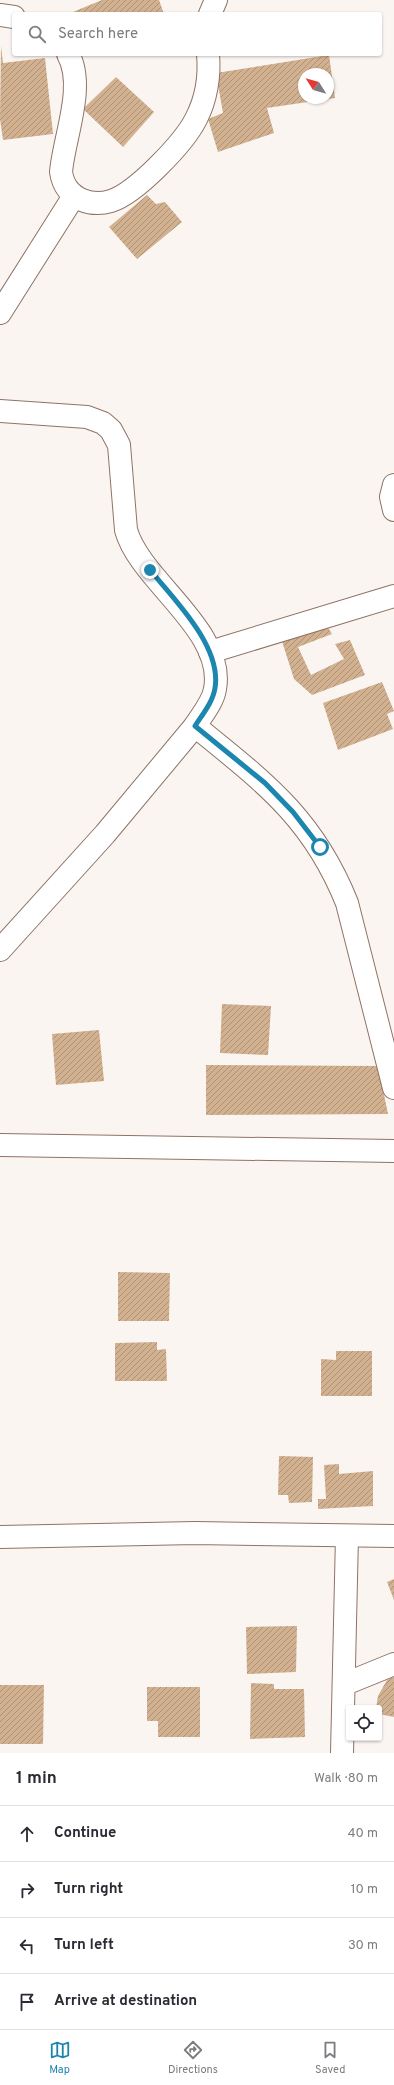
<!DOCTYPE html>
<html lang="en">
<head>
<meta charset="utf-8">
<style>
  body { margin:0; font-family:Overpass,sans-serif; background:#f7f7f7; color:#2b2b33 }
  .controls { position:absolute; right:12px; bottom:12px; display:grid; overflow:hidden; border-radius:4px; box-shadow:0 1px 3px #0004 }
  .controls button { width:36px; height:36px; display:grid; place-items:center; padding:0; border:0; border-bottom:1px solid #e1e1e2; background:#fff; color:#2b2b33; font:20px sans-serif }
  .compass { position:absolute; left:298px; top:68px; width:36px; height:36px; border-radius:50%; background:#fff; box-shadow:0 1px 3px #0004; rotate:307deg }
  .stop { position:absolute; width:12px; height:12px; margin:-9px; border:3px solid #1c86ae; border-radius:50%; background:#fff }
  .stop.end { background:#1c86ae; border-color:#fff; box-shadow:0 1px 4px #0008 }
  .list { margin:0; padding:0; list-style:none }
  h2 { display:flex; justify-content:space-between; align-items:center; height:52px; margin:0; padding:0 16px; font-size:17px }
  h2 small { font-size:13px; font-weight:400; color:#7c7c81 }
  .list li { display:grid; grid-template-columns:26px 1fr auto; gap:12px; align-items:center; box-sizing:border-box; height:56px; padding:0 16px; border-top:1px solid #e1e1e2 }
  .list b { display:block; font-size:15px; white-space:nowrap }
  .list em { font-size:13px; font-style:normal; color:#7c7c81 }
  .icon { flex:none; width:22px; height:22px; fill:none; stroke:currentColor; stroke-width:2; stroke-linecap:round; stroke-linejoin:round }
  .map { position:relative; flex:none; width:394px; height:1753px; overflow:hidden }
  .search { position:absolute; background:#fff; box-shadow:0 1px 3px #0004; left:12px; right:12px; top:12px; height:44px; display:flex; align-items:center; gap:10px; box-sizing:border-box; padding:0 14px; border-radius:4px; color:#7c7c81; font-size:15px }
  .sheet { height:276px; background:#fff }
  nav { display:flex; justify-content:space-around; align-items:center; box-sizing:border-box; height:56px; border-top:1px solid #e1e1e2; background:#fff; font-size:11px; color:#7c7c81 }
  nav a { display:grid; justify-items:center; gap:2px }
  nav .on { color:#1c86ae }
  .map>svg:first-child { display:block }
</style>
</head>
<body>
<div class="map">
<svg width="394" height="1753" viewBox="0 0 394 1753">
  <defs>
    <pattern id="building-hatch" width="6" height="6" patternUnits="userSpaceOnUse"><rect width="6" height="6" fill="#d2b190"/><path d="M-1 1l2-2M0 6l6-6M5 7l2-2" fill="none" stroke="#ac9176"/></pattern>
  </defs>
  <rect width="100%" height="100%" fill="#fbf5f2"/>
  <!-- building -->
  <g fill="url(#building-hatch)">
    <path d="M102,0h57l5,14h-96z"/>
    <path d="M1,46l2,17 42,-5 8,76 -50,6 -3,-21z"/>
    <path d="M329,55l6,43 -7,1v-25h-24v24l24,1 -61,9 7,25 -56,19 -10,-33 15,-6 -7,-40z"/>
    <path d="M116,77l38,35 -31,35 -40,-38z"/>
    <path d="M147,195l9,9 9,-2 17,20 -45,37 -28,-32z"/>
    <path d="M324,621l8,13 -34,13 13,28 33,-16 -9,-15 15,-4 15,35 -53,20 -18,-16 -14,-44z"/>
    <path d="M382,682l12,29 -7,3 6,15 -55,21 -15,-47z"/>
    <path d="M222,1004l49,2 -3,49 -48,-2z"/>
    <path d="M99,1030l5,51 -48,4 -4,-51z"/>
    <path d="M206,1065l172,1 10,48 -182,1z"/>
    <path d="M118,1272l52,1 -1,48h-51z"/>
    <path d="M157,1342v8l9,-1 1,32h-52v-38z"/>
    <path d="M336,1351h36v45h-51v-37l15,1z"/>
    <path d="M279,1456l34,1 -1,45 -23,1 -1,-8h-10z"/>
    <path d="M339,1464v10l34,-3v35l-55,3v-10h8l-2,-34z"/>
    <path d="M394,1579v21l-7,-18z"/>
    <path d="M297,1626l-1,46 -49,2 -1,-47z"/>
    <path d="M394,1677v40l-15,-3v-6h-3l2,-12 9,-16z"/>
    <path d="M251,1683l23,1v5h30l1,48 -55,2z"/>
    <path d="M0,1685h44l-1,59h-43z"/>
    <path d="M147,1687h53v50h-42v-16h-11z"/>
  </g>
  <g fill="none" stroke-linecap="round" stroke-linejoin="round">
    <defs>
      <g id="minor">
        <path d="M210,14l6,-14"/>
        <path d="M0,15l14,2"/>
        <path d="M68,54c18,32 -4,83 -7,118 2,13 8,22 21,28 10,4 19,4 29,1 25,-8 73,-58 85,-82 10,-19 14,-43 12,-65"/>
        <path d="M0,313l74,-117"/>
        <path d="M0,411l87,6 16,6 8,7 8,15 7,85c14,51 100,100 89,159 -2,13 -13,26 -20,37l-90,108 -105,116"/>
        <path d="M394,485l-3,12 3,13"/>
        <path d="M210,652l184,-56"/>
        <path d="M195,726c69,56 118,92 152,177l47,185"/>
        <path d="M0,1145l394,6"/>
        <path d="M0,1537l195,-4 199,3"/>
        <path d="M345,1684l49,-20"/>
        <path d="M342,1753l5,-217"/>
      </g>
    </defs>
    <!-- minor casing -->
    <use href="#minor" stroke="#8e7365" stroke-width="24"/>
    <!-- minor -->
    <use href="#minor" stroke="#fff" stroke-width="22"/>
  </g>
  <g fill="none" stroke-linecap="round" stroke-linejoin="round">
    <!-- route -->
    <path stroke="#1c86ae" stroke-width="5" d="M150,570c25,30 72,77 65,118 -2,14 -13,27 -20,38l70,57 28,29 27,35"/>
  </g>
</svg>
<div class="controls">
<button><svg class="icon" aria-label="locate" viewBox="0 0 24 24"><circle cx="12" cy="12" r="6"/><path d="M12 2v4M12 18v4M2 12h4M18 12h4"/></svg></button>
</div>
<svg class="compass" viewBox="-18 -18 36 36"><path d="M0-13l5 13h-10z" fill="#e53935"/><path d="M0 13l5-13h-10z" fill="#7c7c81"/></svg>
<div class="stop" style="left:320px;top:847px"></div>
<div class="stop end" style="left:150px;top:570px"></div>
<div class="search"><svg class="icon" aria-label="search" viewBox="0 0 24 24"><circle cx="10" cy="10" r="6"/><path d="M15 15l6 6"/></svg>Search here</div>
</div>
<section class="sheet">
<h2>1 min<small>Walk · 80 m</small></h2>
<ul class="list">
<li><svg class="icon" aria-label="ahead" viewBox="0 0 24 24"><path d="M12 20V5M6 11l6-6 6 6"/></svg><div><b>Continue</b></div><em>40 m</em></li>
<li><svg class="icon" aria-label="right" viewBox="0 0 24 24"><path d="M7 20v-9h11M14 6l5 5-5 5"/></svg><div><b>Turn right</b></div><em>10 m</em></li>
<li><svg class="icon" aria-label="left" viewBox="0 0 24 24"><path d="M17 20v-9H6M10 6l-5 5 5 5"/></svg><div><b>Turn left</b></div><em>30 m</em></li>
<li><svg class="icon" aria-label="arrive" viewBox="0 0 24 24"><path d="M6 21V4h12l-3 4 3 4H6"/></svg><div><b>Arrive at destination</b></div></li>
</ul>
</section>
<nav>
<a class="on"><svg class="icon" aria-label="map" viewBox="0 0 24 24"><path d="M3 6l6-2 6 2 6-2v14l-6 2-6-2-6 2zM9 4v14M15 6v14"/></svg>Map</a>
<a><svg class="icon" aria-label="directions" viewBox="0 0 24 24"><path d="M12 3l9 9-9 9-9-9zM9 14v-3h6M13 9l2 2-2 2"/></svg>Directions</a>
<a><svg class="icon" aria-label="saved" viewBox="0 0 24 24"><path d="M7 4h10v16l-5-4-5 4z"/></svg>Saved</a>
</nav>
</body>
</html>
